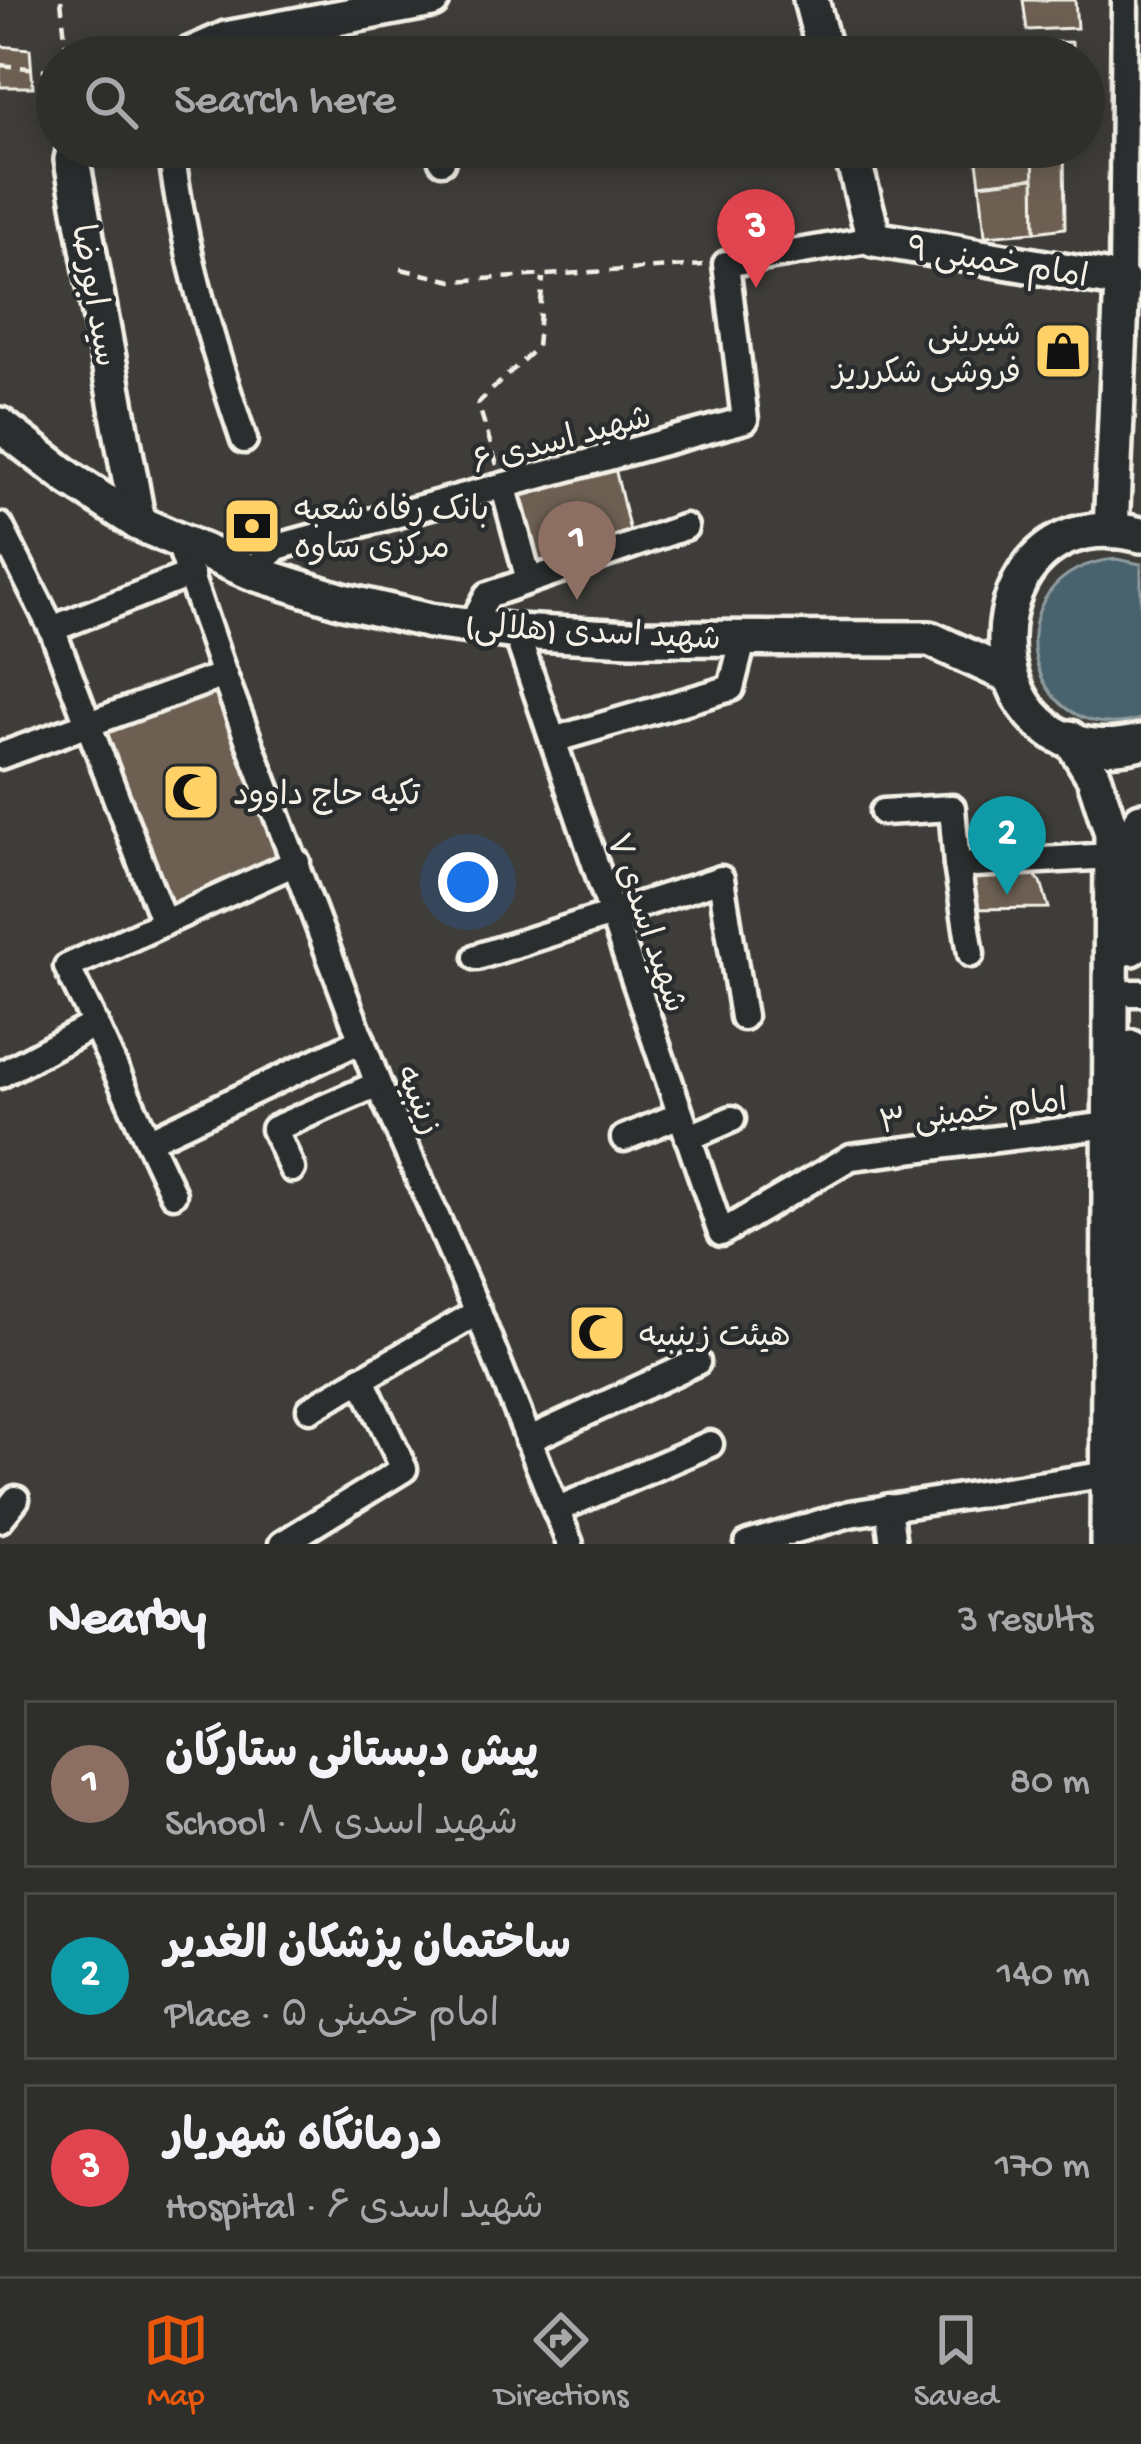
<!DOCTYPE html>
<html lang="en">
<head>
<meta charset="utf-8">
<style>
  body { margin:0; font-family:"Gochi Hand","Playpen Sans Arabic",sans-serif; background:#3a3a37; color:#f1f3f6 }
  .you { position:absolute; left:468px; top:882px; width:42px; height:42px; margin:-30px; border:9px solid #fff; border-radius:50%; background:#1a73e8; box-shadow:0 0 0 18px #1a73e833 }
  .badge { display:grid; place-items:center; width:78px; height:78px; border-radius:50%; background:#ea580c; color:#fff; font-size:39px; font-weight:700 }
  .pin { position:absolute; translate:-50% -99px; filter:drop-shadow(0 3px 6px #0008) }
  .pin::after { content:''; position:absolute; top:63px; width:42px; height:36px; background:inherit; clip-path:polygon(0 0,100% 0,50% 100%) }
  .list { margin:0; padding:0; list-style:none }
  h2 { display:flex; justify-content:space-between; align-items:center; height:156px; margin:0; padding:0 48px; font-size:51px }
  h2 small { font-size:39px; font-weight:400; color:#a7a8a9 }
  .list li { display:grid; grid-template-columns:78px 1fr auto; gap:36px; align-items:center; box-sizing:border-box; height:168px; margin:0 24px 24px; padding:0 24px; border:3px solid #494a47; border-radius:0px }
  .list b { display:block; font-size:45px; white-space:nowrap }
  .list p { margin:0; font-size:39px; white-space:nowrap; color:#a7a8a9 }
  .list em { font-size:39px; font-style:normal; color:#a7a8a9 }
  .icon { flex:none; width:66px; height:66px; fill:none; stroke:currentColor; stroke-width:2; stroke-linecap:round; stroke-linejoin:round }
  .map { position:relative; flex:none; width:1141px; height:1544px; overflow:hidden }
  .search { position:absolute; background:#2e2e2b; box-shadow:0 6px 30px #0003; left:36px; right:36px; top:36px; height:132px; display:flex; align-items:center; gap:30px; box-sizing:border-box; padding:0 42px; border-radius:66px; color:#a7a8a9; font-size:45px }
  .sheet { height:732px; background:#2e2e2b }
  nav { display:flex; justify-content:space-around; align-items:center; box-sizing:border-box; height:168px; border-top:3px solid #494a47; background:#2e2e2b; font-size:33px; color:#a7a8a9 }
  nav a { display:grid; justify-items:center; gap:6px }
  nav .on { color:#ea580c }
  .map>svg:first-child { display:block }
</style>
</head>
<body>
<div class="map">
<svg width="1141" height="1544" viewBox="0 0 1141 1544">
  <rect width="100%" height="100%" fill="#3e3d39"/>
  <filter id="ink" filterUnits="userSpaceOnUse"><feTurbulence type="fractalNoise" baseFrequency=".00833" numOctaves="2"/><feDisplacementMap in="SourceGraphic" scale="24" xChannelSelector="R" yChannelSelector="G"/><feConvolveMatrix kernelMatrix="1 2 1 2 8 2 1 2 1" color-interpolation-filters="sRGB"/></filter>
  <g filter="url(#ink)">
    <!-- water -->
    <path fill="#4a636e" stroke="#8e9c9f" stroke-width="3" d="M1116,559l25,5v155c-119,34 -155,-149 -25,-160z"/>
    <!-- building -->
    <g fill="#6d6153" stroke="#f4f1e8" stroke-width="3">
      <path d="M1023,0h52l2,28 -50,2z"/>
      <path d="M1072,42v14l-56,1v-14z"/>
      <path d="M0,46l30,3 3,38h-33z"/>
      <path d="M949,47l2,10h-55v-1z"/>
      <path d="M975,147h58l1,31 -54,6z"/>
      <path d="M1033,147h31l1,81 -30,4z"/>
      <path d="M1034,178l1,54 -50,4 -5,-52z"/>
      <path d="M615,468l16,68 -96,30 -16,-70z"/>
      <path d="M220,683l66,174 -120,54 -70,-184z"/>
      <path d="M1028,869l13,13 8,26 -79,1 -6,-38z"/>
    </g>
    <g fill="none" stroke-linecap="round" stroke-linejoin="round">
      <defs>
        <g id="street">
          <path d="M304,21l6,36"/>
          <path d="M171,147c11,100 41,198 73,293"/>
          <path d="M438,147l4,14"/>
          <path d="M1122,281l3,-281"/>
          <path d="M504,488l25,92"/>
          <path d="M0,526l52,103 112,294"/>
          <path d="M179,543l45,132 154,409 100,228 92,232"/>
          <path d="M251,572l26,-25 468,-127 -19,-156 148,-25"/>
          <path d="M471,625l17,-30 197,-68"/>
          <path d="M52,629l139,-55"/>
          <path d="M516,632l205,601 130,-76 259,-32"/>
          <path d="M553,740l178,-52 13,-51"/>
          <path d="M0,756l224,-81"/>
          <path d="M883,812l69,-4 5,57"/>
          <path d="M971,954l-14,-89 155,-9"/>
          <path d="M477,957l244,-78 22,138"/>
          <path d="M1131,993h10"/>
          <path d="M95,1024l53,117 214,-101"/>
          <path d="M0,1075l95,-51 -28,-57 230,-105"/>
          <path d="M624,1138l56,-23"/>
          <path d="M688,1138l44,-19"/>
          <path d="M148,1141l25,53"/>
          <path d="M292,1169l-18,-40 104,-45"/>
          <path d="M310,1409l168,-97"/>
          <path d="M528,1440l169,-78"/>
          <path d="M888,1507l5,37"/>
          <path d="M556,1510l154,-66"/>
          <path d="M0,1519l16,-20"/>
          <path d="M282,1544l122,-75 -43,-91"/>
          <path d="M748,1544l102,-30 259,-40"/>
        </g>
        <g id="secondary">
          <path d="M811,0l15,57"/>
          <path d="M185,57l41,-18 206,-39"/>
          <path d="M75,147l-3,13 66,363"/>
          <path d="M850,147l24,92 248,42 -11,250"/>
          <path d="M0,425l69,53 69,45 113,49 92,29 87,20 86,11 115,6 299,1 80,37"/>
          <path d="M1141,535c-178,-45 -182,251 0,207"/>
          <path d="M1070,738l24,39 18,56 -4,711"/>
          <path d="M1132,948l4,-115 5,-13"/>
          <path d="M1132,1048l5,239 -3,257"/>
        </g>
      </defs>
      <!-- street casing -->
      <use href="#street" stroke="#f4f1e8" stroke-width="33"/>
      <!-- secondary casing -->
      <use href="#secondary" stroke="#f4f1e8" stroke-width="42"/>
      <!-- path -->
      <g stroke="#f4f1e8" stroke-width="4.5" stroke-dasharray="12 9" stroke-linecap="butt">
        <path d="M61,0l6,57"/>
        <path d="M0,65l57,6"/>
        <path d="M401,269l52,12 250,-16"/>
        <path d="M497,465l-19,-62 59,-56 6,-69"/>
      </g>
      <!-- street -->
      <use href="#street" stroke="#2a2d2e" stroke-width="24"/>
      <!-- secondary -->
      <use href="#secondary" stroke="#2a2d2e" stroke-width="33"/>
    </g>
  </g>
  <!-- icons -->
  <defs>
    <symbol id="shop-square" viewBox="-11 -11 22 22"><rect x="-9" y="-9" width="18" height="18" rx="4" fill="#ffd166" stroke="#2a2d2e"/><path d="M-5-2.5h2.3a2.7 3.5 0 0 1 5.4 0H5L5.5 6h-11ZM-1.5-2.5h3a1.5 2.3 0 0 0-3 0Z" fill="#111"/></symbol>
    <symbol id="bank-square" viewBox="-11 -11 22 22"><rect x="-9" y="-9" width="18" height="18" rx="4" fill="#ffd166" stroke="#2a2d2e"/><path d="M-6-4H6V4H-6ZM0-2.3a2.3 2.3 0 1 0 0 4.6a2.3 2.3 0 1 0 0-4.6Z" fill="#111"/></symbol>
    <symbol id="mosque-square" viewBox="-11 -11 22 22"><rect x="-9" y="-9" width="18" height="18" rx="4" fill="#ffd166" stroke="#2a2d2e"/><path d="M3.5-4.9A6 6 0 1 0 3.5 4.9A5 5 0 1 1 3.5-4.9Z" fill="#111"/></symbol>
  </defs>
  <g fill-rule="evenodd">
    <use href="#shop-square" x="1030" y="318" width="66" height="66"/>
    <use href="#bank-square" x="219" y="493" width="66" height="66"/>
    <use href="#mosque-square" x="158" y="759" width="66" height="66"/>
    <use href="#mosque-square" x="564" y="1300" width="66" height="66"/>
  </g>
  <g text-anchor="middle" stroke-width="9" stroke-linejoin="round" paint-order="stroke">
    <!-- street labels -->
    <g font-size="33" fill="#f4f1e8" stroke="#2a2d2e">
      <text transform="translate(998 260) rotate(9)" y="12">امام خمینی ۹</text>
      <text transform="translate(97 295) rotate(80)" y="12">سید ابورضا</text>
      <text transform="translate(561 437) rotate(-15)" y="12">شهید اسدی ۶</text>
      <text transform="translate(593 630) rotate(3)" y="12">شهید اسدی (هلالی)</text>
      <text transform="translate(649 922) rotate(71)" y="12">شهید اسدی ۷</text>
      <text transform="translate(421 1099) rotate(67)" y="12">زینبیه</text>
      <text transform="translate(973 1109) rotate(-7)" y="12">امام خمینی ۳</text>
    </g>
    <!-- poi labels -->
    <g font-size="33" fill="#f4f1e8" stroke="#2a2d2e" text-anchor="start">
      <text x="1021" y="344" text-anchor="end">شیرینی<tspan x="1021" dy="38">فروشی شکرریز</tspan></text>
      <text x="294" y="519">بانک رفاه شعبه<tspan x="294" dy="38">مرکزی ساوه</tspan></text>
      <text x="233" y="804">تکیه حاج داوود</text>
      <text x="639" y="1345">هیئت زینبیه</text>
    </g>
  </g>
</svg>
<div class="you"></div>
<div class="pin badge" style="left:577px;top:600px;background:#8d6e63">1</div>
<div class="pin badge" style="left:1007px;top:895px;background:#0f9aa8">2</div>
<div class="pin badge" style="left:756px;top:288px;background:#e0444e">3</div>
<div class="search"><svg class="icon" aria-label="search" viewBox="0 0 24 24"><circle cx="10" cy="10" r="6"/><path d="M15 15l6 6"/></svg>Search here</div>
</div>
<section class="sheet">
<h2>Nearby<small>3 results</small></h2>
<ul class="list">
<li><span class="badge" style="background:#8d6e63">1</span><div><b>پیش دبستانی ستارگان</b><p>School · شهید اسدی ۸</p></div><em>80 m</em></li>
<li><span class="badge" style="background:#0f9aa8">2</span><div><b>ساختمان پزشکان الغدیر</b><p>Place · امام خمینی ۵</p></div><em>140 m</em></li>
<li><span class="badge" style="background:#e0444e">3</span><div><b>درمانگاه شهریار</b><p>Hospital · شهید اسدی ۶</p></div><em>170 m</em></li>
</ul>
</section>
<nav>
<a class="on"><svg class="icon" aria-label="map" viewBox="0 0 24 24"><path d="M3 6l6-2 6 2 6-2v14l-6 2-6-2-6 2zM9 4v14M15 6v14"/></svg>Map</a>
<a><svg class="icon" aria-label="directions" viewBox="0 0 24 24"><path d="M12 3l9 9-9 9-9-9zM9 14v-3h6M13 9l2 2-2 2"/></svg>Directions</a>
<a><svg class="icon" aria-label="saved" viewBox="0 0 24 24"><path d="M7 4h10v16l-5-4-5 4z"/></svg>Saved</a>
</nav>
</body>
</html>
